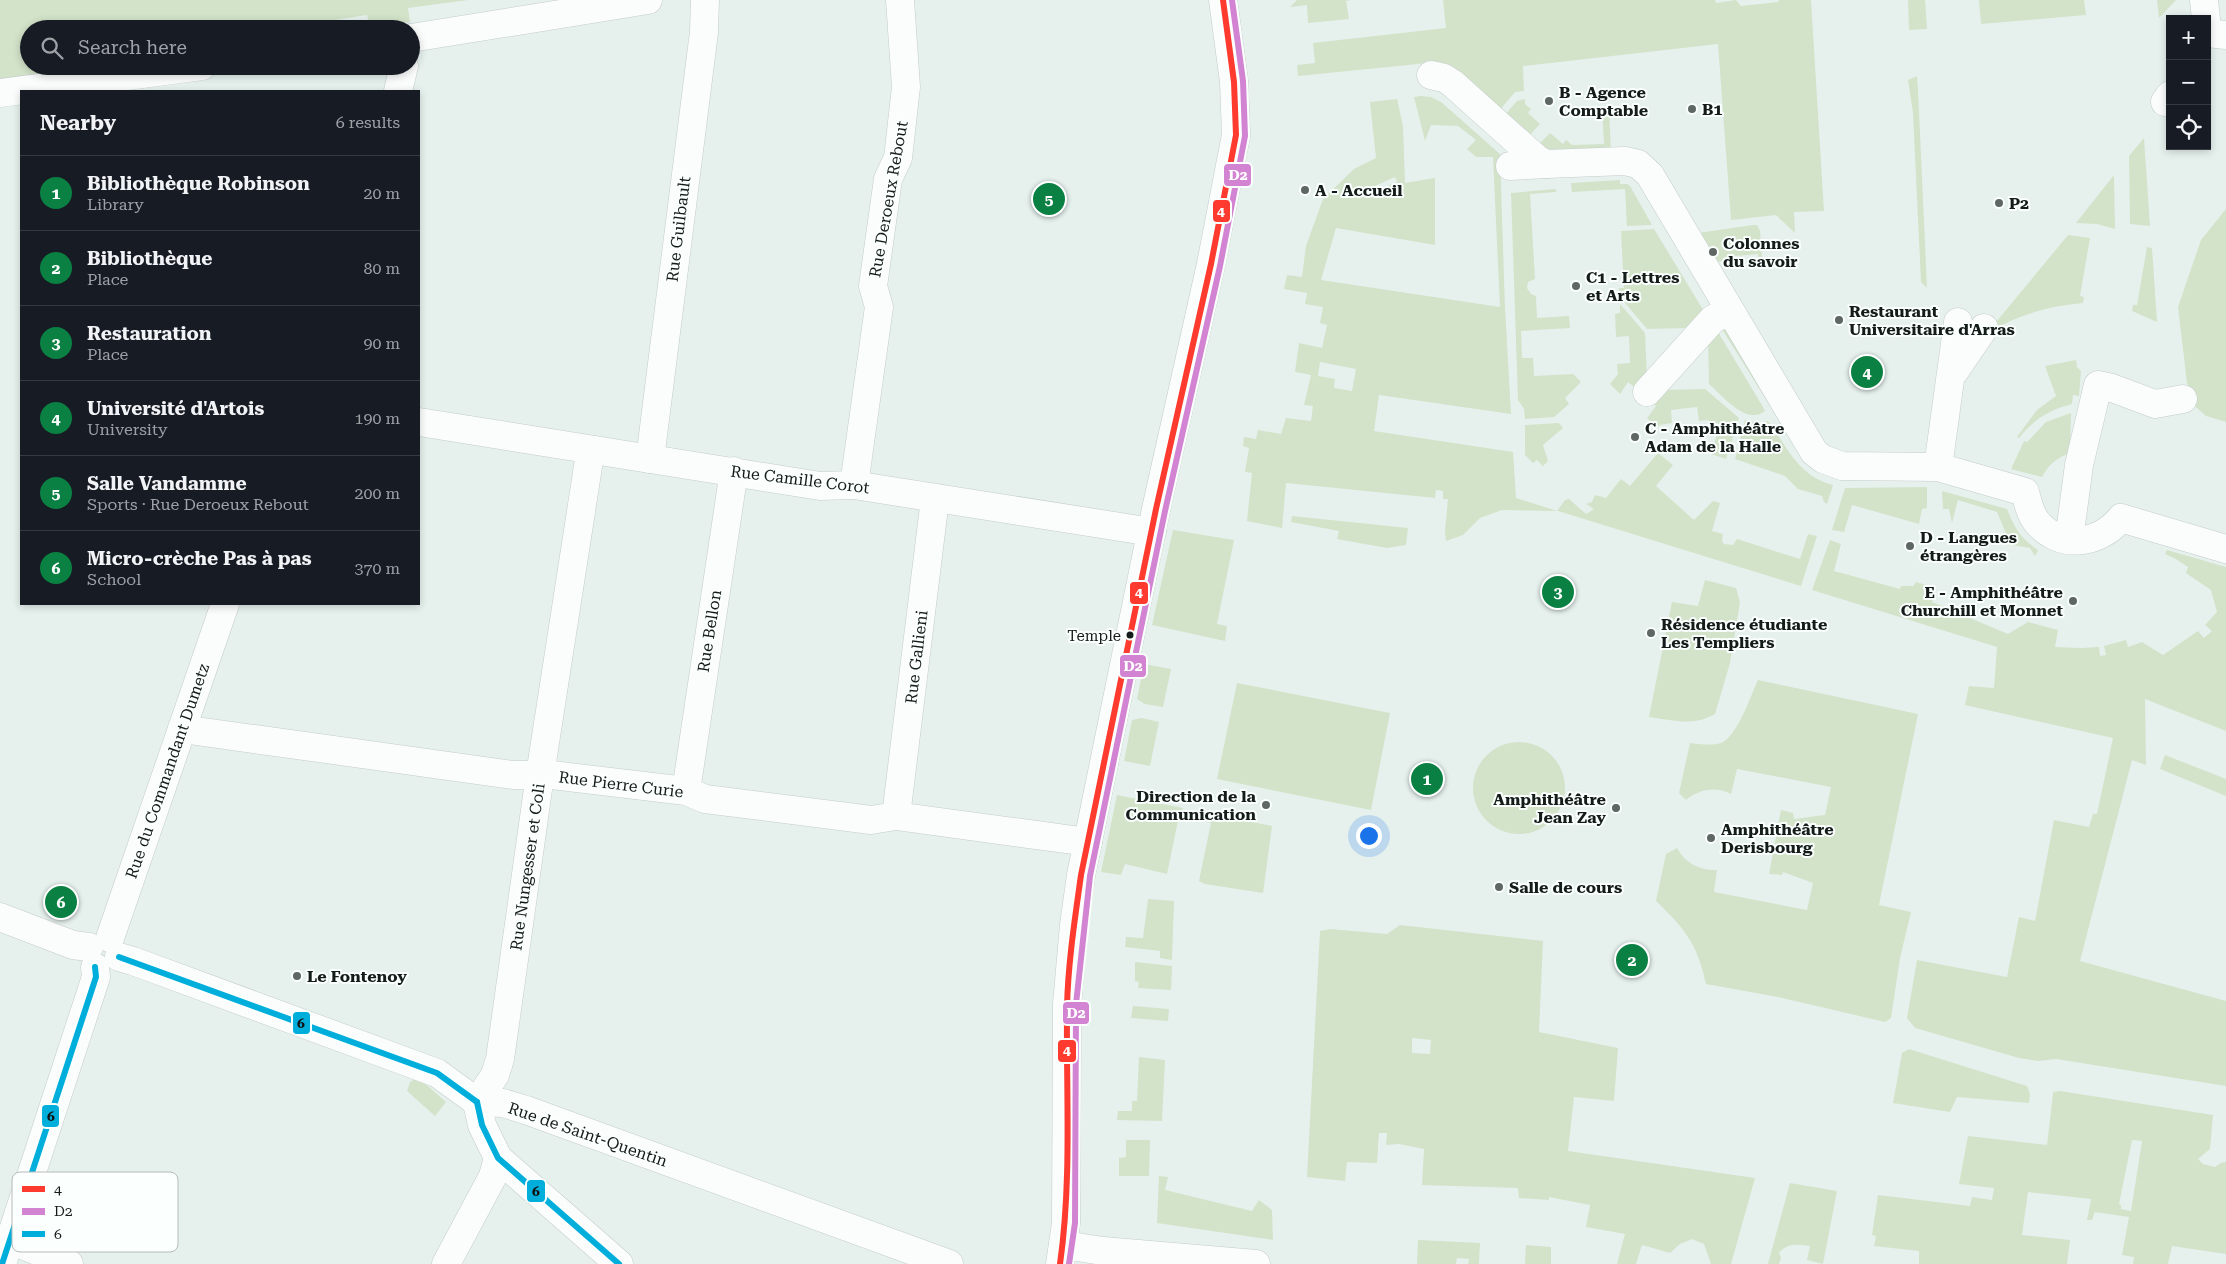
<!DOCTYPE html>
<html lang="en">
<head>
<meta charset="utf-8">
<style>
  body { margin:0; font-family:"Roboto Serif",serif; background:#20242c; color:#f1f3f6 }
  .controls { position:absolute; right:15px; top:15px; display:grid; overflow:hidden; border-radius:0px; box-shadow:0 2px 8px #0003 }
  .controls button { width:45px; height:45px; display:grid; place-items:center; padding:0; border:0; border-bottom:1px solid #363941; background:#171b24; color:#f1f3f6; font:25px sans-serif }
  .you { position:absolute; left:1368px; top:835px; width:18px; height:18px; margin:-12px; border:4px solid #fff; border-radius:50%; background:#1a73e8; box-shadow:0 0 0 8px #1a73e833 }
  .badge { display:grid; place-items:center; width:32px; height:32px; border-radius:50%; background:#0b8043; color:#fff; font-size:16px; font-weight:700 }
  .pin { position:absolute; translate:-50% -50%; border:2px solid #fff; box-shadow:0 1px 5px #0006 }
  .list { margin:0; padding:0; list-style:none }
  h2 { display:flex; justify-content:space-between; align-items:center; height:65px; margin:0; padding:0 20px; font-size:21px }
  h2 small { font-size:16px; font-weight:400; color:#9ea1a6 }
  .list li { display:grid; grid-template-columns:32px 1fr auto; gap:15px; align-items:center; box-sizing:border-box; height:75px; padding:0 20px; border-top:1px solid #363941 }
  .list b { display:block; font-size:19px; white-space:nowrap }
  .list p { margin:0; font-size:16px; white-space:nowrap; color:#9ea1a6 }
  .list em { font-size:16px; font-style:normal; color:#9ea1a6 }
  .icon { flex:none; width:28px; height:28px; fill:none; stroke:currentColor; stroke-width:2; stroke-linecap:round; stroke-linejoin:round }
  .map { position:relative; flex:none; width:2226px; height:1264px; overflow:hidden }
  .search { position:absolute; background:#171b24; box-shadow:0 2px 8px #0003; left:20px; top:20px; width:400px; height:55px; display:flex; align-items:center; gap:12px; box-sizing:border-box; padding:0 18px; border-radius:28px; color:#9ea1a6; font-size:19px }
  .panel { position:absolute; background:#171b24; box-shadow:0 2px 8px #0003; left:20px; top:90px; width:400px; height:515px; border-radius:0px }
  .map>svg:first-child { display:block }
</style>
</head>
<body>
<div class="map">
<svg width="2226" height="1264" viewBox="0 0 2226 1264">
  <rect width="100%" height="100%" fill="#e6f1ee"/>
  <!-- green -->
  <g fill="#d2e3c9" fill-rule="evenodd">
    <path d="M0,0h468l-60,8 2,14 -39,7 -4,-14 -91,14h-247v37h11l1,10 -41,5z"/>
    <path d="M1297,0h54l-5,1 3,18 -41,4 -1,-18 -17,2z"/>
    <path d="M1443,0h272l1,3 20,-3 5,6 37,-4 1,-2h32l13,211 -30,1 1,21 -19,-18 -45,5 -13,-176 -195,22 1,25 -9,1 -16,19 -71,-48 -130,13 -1,-11 18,-2 -2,-20 133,-15z"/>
    <path d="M1908,0h17l2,29 -18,1z"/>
    <path d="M1979,0h105l2,15 -105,9z"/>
    <path d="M2157,0h19l-17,18z"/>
    <path d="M1917,76l1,13 9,199 -6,-6 -8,-169 -5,-33z"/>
    <path d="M1421,96l10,1 10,5 59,52 5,154 6,106 -132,-19 -5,36 139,21 3,46 41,13 8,-11 4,-1 17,15 8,-5 -8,-5 6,-2 3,-7 11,3 15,-19 9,7 28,-33 15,12 -17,21 38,34 19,-19 7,2 -8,28 11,3 -1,7 2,3 9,1 4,-6 63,20 8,-25 9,2 -16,50 -243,-75 -56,-1 -22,8 -17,17 -17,6 -1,-10 3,-32h-5v-8l-7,-1 -1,8 -149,-15 -4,45 -35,-7 5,-48 -7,-1 4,-24 -6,-2 1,-9 12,2 2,-9 23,4 5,-16 25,3 2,-15 -9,-1 7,-30 -16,-3 4,-29 23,5 5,-23 -7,-2 3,-16 -18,-3 2,-11 -23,-4 3,-14 15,2 4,-31 17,-47 31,-30 22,-11 -6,-56 27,-3 6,27 2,57 30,-5v67l-99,-17 -15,52 179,27 -7,-150h-17l-9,-8 9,-9 -18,-14 -27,-1 -6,16 -11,-44zM1395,177l2,5 -29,12 -2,-4zM1320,362l36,7 -4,22 -18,-3 1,-9 -17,-3z"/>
    <path d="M1525,99v5l6,5 -3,4 12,11 -12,13 -24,-21 13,-15z"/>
    <path d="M1602,107h7l2,47 -53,3 -19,-13 11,-11 13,11 3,-4 6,5 32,-1z"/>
    <path d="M2144,138l6,88 -20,-2 -1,-68z"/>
    <path d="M2114,175l1,54 -18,-5 -21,-1z"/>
    <path d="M1620,180v4h7l3,2 22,39 -25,1 -2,-37 -53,3 -1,-9z"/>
    <path d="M1556,189v3l-26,2 5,85 -7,3 -1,6 4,6 5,2 1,22 32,-2 1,12 -49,3 1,27h11l1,18 39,-2 8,8 -16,16 4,6 -15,13 -29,2 -1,-10 -6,-9 -7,-207z"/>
    <path d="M2226,209v213l-20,-6 -10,-9 -9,-24 -9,-76 23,-67z"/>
    <path d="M1753,225h4l3,6 2,26h-4v-3l-23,2v4l-23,2 -14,-29z"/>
    <path d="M1654,229l51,84 -15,15 -43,1 -27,-32 -1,-9h5l-3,-57z"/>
    <path d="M2068,235l22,3 -10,58 4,1 -1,6c-35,3 -65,12 -96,30z"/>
    <path d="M2147,247l5,1 5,74 -25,-11 1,-6h4z"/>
    <path d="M1620,304l25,29 2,45 -9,12 -10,-8 -8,12 -10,-10 8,-10 -1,-10 13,-1 -1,-27 -13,1 -1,-23 5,-1z"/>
    <path d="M1724,324l51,84 -3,1 -52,-83z"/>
    <path d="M1718,332l45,75 2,4c-19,15 -42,-15 -56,-27l-1,-47z"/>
    <path d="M2076,360l1,7 4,4 -2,25 -6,-1 -1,9c-23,6 -38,15 -53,34l-2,-1 20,-27 19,-14 -11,-30z"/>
    <path d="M1705,389l34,29 -13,41 -15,-5 9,-30 -14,-4 -7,1 -2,-14 -26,3 1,13 -12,2 -3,3 -10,-10 9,-12 -5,-5 9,-11z"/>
    <path d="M2071,413l-1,40c-13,5 -21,11 -28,24l-31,-8 13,-28 3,1 19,-20z"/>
    <path d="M1745,420l13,3 10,-2c20,27 30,55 65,64l-6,19 -3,-2 -2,-6 -24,-7 -13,-13 -50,-17z"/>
    <path d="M1559,423l4,5 -20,17 5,16 -5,5 -6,-6 -4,3 -8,-8v-30z"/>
    <path d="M1927,487v21l-5,1 -3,15 -67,-19 -8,27 -12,-2 13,-42z"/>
    <path d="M1942,491l65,18c7,18 14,30 31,41l-3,6 -5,-8 -24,-4 1,-8 -10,-24 -39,-12 -6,23 -3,-14h-6z"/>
    <path d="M1292,516l116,12 -2,17 -19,3 -50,-9 2,-8 -48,-9z"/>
    <path d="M1173,530l61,10 -17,84 10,2 -2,15 -73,-16z"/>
    <path d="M1830,540l11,4 -7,27 66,18 1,-3h12l3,-4 20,6 -4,14 76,32 20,-12 30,8 -3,17 26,1 18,-1 1,9 6,-1 -2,-9 22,-6 2,7 14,-5 21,13 35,-24 6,7 8,-7 -7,-6 12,-13 -6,-22 -25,-17 2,-6 -14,-9 -9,-4 2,-4 59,17v164l-81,-32 1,66 -14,-5 -52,201 146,40v85l-170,-27 -18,2 -19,-3 -104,-30 -8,-10 10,-58 90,17 12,-60 16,4 19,-101 35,7 4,-13h4l16,-76 -148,-33 4,-19 25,2 3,-41 -185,-57z"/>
    <path d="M1705,580l31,8 4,14 -10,61 -15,51c-23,13 -41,6 -66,3l23,-115 26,4z"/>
    <path d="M1144,664l27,5 -8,38 -18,-3 -8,-5z"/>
    <path d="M1758,680l160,34 -39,191 32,7 -11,46 -9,60 -6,4 -107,-25 -72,-13c-9,-41 -21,-55 -50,-83l10,-47 11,-6c8,15 23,23 40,22l-3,22 93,18 6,-27 -30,-11 -1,3 -13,-1 12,-64 12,3 1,6 31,-4 6,-28 -94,-18 -6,25c-15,-8 -32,-5 -45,6l-7,-7 11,-50c10,1 22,3 31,0 16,-6 30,-48 37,-63z"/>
    <path d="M1237,683l153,30 -19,97 -154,-31z"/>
    <path d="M1142,718l17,4 -9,44 -26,-5 8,-41z"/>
    <circle cx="1519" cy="788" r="46"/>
    <path d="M2165,755l61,24v17l-66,-27z"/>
    <path d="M1117,795l66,13 -2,8h-2l-12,58 -42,-10 -4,11 -20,-3z"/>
    <path d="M1205,813l67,13 -9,67 -58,-9 -6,-3 12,-58 -8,-2z"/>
    <path d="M1148,899l26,2 -2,59 -12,-2v-7l-35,-4 1,-10 17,1z"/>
    <path d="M1400,925l143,16 -4,91 79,16 -4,53 -40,-4 -6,54 187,27 -24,86h-20l-7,-20 -12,-5 -12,5 -10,9 -28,-8 -6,19h-19l8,-30 -39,-7 4,-22 -41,-8v3l-30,-2 -1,-10 -96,-3 2,-36 -25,-5 -13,1 1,-12h-8l-2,30 -30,-1 -2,19 -38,-4 13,-246 10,-2 57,5zM1412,1038l19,2 -1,14 -18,-1z"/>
    <path d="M1135,962l37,4 -1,24 -33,-2 1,-6 -4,-1z"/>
    <path d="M1133,1006l36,3 -1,12 -37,-3z"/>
    <path d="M1909,1049l118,37 3,8 -1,9 -72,-6 -7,15 -57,-9 9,-50z"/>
    <path d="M1139,1057l26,3 -3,61 -45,-1 1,-9h14v-10h5z"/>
    <path d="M415,1079l7,2 24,21 -11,14 -28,-25 3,-9z"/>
    <path d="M2060,1091l153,24 -3,34 -12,10 5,5 12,3 6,-4 5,-1v92l-54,-8 -4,18h-35l1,-7 -12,-2 7,-38 -34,-5 -3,8h-5l4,-21 -63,-7 -6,43 48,5 -3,24h-148v-13l-45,-5 2,-10 -4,-1 6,-40 92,11 2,-9 20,3 2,-12 -35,-4 9,-48 79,9 6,-51v-2zM2132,1140l10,1 -11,70 -10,-2v-4l-2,-1z"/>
    <path d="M1126,1140h24l-1,36h-30v-18l7,-1z"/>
    <path d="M1159,1176l9,1 -3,13 87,21 7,-11 13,10 1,30 -116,-17z"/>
    <path d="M1790,1183l47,8 -14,73 -16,-4 3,-14c-13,-2 -21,-3 -31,6l2,6 -2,6h-11z"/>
    <path d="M1418,1240l62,3 -1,21h-11l1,-5 -12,-1 -1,6h-39z"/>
    <path d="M1526,1245l25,2v17h-26z"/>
  </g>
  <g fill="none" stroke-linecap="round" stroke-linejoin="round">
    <defs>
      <g id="minor">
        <path d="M2204,0l2,19"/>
        <path d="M2208,33l18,2"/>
        <path d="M411,38l237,-38"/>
        <path d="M1431,75l13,3 8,5 85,76 9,5 79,-3 13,3 12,11 164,277 9,7 19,7 96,1 87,25c3,11 5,21 11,29 23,29 63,24 85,-3l105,31"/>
        <path d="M398,91l6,-25"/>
        <path d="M0,93l202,-27"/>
        <path d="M2165,102l5,-7"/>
        <path d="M1510,166l36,-2"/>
        <path d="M1954,372l30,-44"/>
        <path d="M1647,392l66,-73 17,-8"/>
        <path d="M419,422l401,64 34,-1 298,47"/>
        <path d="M650,459l54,-427 1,-32"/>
        <path d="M1938,467l20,-145"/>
        <path d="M854,485l25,-178 -6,-21 15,-107 10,-21 8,-71 -6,-87"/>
        <path d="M2069,540l10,-75 19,-80 14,3 43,16 28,-5"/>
        <path d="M182,729l331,46h39l134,16 19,8 166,21 25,-4 192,26"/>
        <path d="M686,791l48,-320"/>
        <path d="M896,816l39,-317"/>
        <path d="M0,917l73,28 16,2"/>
        <path d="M110,938l115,-334"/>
        <path d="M119,957l14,4 304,112 40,29 26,1 23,7 423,154"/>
        <path d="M477,1102l18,-27 5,-16 40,-284 49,-315 4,-10"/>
        <path d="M477,1102l5,23 16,33 121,106"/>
        <path d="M10,1240l59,24"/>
        <path d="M1064,1242l13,5 26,4 153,13"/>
        <path d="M2,1264l94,-287 -1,-10"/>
        <path d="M446,1264l47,-88 5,-18"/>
        <path d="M1060,1264l6,-41 1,-219 7,-79 7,-50 75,-366 55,-245 25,-129 -2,-53 -11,-82"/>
      </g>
    </defs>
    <!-- minor casing -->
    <use href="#minor" stroke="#c3ccca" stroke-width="29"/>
    <!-- minor -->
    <use href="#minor" stroke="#fbfdfc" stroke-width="28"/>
    <defs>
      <path id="bus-1" d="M1060,1264c12,-85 6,-172 7,-257 1,-44 8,-89 14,-132l75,-366 55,-245 25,-129 -2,-53 -11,-82"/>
      <path id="bus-2" d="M1069,1264l6,-41 1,-219 14,-128 75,-365 55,-245 25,-130 -2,-55 -11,-81"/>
      <g id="bus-3">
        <path d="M119,957l318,116 40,29"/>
        <path d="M477,1102l5,23 16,33 121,106"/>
        <path d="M2,1264l94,-287 -1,-10"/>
      </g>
    </defs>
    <!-- bus-1 casing -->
    <use href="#bus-1" stroke="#fbfffe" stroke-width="10"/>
    <!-- bus-2 casing -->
    <use href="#bus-2" stroke="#fbfffe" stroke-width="10"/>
    <!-- bus-3 casing -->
    <use href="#bus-3" stroke="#fbfffe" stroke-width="10"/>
    <!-- bus-1 -->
    <use href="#bus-1" stroke="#ff3a2e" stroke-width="6"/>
    <!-- bus-2 -->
    <use href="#bus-2" stroke="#d284d3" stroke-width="6"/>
    <!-- bus-3 -->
    <use href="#bus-3" stroke="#00aedc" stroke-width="6"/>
  </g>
  <!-- markers -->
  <g fill="#5e6764" stroke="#fbfffe" stroke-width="2">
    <circle cx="1549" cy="101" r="5"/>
    <circle cx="1692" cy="109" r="5"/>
    <circle cx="1305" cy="190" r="5"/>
    <circle cx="1999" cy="203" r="5"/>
    <circle cx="1713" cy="252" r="5"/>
    <circle cx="1576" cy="286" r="5"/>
    <circle cx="1839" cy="320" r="5"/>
    <circle cx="1635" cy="437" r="5"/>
    <circle cx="1910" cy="546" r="5"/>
    <circle cx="2073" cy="601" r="5"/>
    <circle cx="1651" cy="633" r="5"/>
    <circle cx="1266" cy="805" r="5"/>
    <circle cx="1616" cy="808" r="5"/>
    <circle cx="1711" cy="838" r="5"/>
    <circle cx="1499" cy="887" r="5"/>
    <circle cx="297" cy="976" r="5"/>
  </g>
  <circle fill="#141c19" stroke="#fbfffe" stroke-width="2" cx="1130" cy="635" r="4.5"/>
  <g text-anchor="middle" stroke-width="4" stroke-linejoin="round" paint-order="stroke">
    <!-- bus labels -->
    <g font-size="15" fill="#141c19" stroke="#fbfffe" text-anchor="end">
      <text x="1121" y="641">Temple</text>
    </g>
    <!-- poi labels -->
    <g font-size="16" font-weight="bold" fill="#141c19" stroke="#fbfffe" text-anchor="start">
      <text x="1559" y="98">B - Agence<tspan x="1559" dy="18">Comptable</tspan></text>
      <text x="1702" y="115">B1</text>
      <text x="1315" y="196">A - Accueil</text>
      <text x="2009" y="209">P2</text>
      <text x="1723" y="249">Colonnes<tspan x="1723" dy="18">du savoir</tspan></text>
      <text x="1586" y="283">C1 - Lettres<tspan x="1586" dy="18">et Arts</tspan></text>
      <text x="1849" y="317">Restaurant<tspan x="1849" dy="18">Universitaire d'Arras</tspan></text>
      <text x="1645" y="434">C - Amphithéâtre<tspan x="1645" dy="18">Adam de la Halle</tspan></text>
      <text x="1920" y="543">D - Langues<tspan x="1920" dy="18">étrangères</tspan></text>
      <text x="2063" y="598" text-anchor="end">E - Amphithéâtre<tspan x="2063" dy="18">Churchill et Monnet</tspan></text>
      <text x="1661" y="630">Résidence étudiante<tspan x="1661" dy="18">Les Templiers</tspan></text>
      <text x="1256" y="802" text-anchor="end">Direction de la<tspan x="1256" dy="18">Communication</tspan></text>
      <text x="1606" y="805" text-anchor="end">Amphithéâtre<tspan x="1606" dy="18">Jean Zay</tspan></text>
      <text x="1721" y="835">Amphithéâtre<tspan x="1721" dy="18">Derisbourg</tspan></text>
      <text x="1509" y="893">Salle de cours</text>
      <text x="307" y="982">Le Fontenoy</text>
    </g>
    <!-- street labels -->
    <g font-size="16" fill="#141c19" stroke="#fbfffe">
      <text transform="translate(888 199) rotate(-80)" y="6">Rue Deroeux Rebout</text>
      <text transform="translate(678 229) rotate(-83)" y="6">Rue Guilbault</text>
      <text transform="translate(800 479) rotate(7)" y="6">Rue Camille Corot</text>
      <text transform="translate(709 631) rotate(-81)" y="6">Rue Bellon</text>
      <text transform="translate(916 657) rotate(-83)" y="6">Rue Gallieni</text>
      <text transform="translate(167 771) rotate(-71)" y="6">Rue du Commandant Dumetz</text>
      <text transform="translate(621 784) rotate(7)" y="6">Rue Pierre Curie</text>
      <text transform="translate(527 867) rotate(-82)" y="6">Rue Nungesser et Coli</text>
      <text transform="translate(588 1134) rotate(19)" y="6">Rue de Saint-Quentin</text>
    </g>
  </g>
  <!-- legend -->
  <rect x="12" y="1172" width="166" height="80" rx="8" fill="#fbfffe" stroke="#b6bbb9" stroke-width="1"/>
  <rect x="22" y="1186" width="23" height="6" fill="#ff3a2e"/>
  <rect x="22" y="1208" width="23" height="7" fill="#d284d3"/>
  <rect x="22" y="1231" width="23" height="6" fill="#00aedc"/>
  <g font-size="14" fill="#141c19">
    <text x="54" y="1194">4</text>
    <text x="54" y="1216">D2</text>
    <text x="54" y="1239">6</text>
  </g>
  <g stroke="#fbfffe" stroke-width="2">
    <rect x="1223" y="163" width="29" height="24" rx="5" fill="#d284d3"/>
    <rect x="1212" y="199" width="19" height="24" rx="5" fill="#ff3a2e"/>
    <rect x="1129" y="581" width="20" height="24" rx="5" fill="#ff3a2e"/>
    <rect x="1119" y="654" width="28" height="24" rx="5" fill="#d284d3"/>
    <rect x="1062" y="1001" width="28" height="24" rx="5" fill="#d284d3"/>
    <rect x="292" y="1011" width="19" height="24" rx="5" fill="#00aedc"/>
    <rect x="1057" y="1039" width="20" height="24" rx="5" fill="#ff3a2e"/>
    <rect x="41" y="1104" width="19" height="24" rx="5" fill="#00aedc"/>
    <rect x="526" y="1179" width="20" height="24" rx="5" fill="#00aedc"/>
  </g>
  <g font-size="14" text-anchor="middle" font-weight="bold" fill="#fff">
    <text x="1238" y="180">D2</text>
    <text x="1221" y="216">4</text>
    <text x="1139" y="597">4</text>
    <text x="1133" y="671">D2</text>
    <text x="1076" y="1018">D2</text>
    <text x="1067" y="1055">4</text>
  </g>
  <g font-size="14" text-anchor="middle" font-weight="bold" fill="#111">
    <text x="301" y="1028">6</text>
    <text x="51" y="1121">6</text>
    <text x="536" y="1196">6</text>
  </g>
</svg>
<div class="controls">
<button>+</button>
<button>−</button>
<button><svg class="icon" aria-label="locate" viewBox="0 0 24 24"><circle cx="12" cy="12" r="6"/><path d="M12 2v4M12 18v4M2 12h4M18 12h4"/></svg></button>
</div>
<div class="you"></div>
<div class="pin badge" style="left:1427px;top:779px">1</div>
<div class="pin badge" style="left:1632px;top:960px">2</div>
<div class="pin badge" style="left:1558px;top:592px">3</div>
<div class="pin badge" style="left:1867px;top:372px">4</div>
<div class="pin badge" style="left:1049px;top:199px">5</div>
<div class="pin badge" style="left:61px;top:902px">6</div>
<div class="search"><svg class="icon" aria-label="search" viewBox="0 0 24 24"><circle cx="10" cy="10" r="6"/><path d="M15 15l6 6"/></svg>Search here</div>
<section class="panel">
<h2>Nearby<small>6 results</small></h2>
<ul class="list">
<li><span class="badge">1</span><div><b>Bibliothèque Robinson</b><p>Library</p></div><em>20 m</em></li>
<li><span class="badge">2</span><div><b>Bibliothèque</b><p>Place</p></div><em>80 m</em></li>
<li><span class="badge">3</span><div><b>Restauration</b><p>Place</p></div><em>90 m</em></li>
<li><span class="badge">4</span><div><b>Université d'Artois</b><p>University</p></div><em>190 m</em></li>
<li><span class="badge">5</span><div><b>Salle Vandamme</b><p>Sports · Rue Deroeux Rebout</p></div><em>200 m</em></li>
<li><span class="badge">6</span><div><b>Micro-crèche Pas à pas</b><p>School</p></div><em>370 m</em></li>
</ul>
</section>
</div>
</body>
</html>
